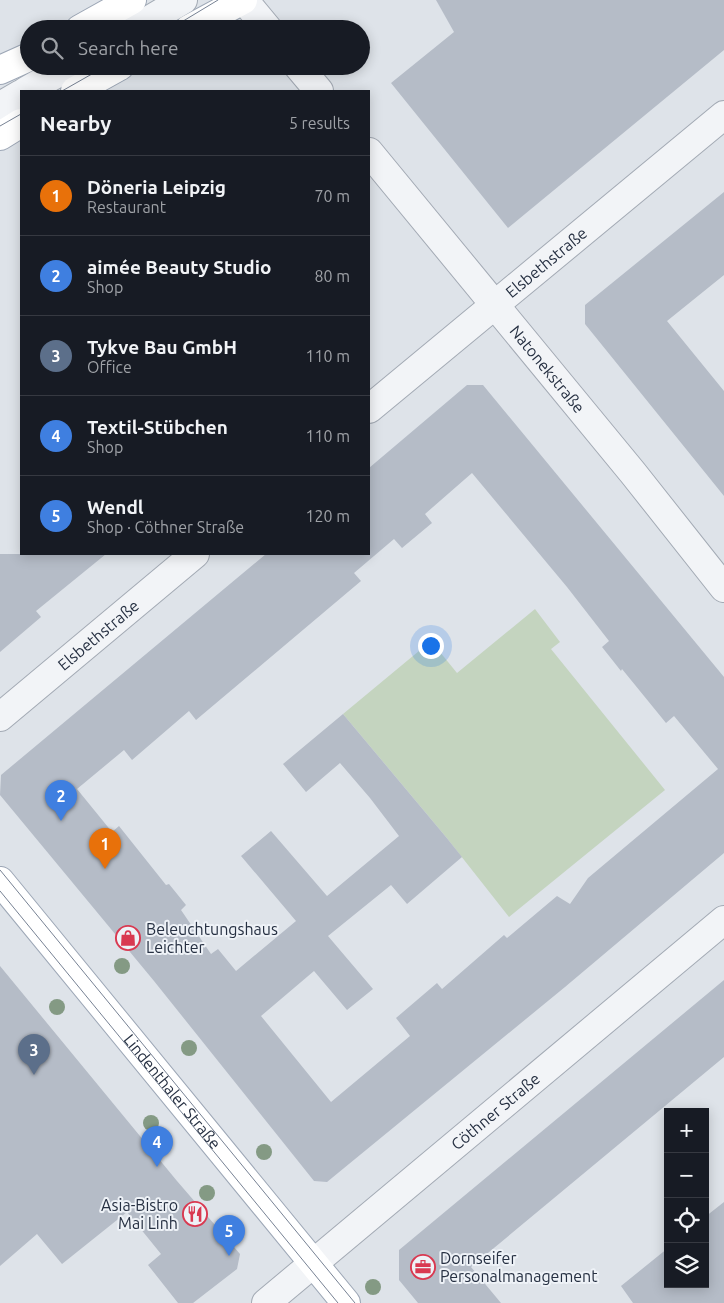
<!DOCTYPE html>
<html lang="en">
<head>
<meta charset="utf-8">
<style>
  body { margin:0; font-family:Ubuntu,sans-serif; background:#242831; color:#f1f3f6 }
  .controls { position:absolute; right:15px; bottom:15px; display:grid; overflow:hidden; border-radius:0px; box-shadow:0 2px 12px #0003 }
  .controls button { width:45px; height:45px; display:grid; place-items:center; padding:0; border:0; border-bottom:1px solid #363941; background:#171b24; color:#f1f3f6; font:25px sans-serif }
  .you { position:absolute; left:430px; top:645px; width:18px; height:18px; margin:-12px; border:4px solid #fff; border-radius:50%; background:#1a73e8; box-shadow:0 0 0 8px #1a73e833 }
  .badge { display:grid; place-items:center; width:32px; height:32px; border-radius:50%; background:#7c3aed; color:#fff; font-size:16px; font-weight:700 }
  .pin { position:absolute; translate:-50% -41px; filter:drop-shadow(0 1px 2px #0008) }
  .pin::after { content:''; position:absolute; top:26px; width:18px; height:15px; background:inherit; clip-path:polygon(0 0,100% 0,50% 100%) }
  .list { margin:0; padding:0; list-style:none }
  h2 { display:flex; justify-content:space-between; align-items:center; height:65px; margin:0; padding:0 20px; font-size:21px }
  h2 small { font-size:16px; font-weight:400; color:#9ea1a6 }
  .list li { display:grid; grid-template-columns:32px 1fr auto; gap:15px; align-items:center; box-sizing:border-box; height:80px; padding:0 20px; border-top:1px solid #363941 }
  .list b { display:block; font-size:19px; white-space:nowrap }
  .list p { margin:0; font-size:16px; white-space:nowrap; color:#9ea1a6 }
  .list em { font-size:16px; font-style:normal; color:#9ea1a6 }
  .icon { flex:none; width:28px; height:28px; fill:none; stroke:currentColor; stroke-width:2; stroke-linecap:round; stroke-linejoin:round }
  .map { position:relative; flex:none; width:724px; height:1303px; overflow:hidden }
  .search { position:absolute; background:#171b24; box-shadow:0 2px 12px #0003; left:20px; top:20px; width:350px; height:55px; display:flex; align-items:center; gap:12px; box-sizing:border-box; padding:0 18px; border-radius:28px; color:#9ea1a6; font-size:19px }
  .panel { position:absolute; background:#171b24; box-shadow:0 2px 12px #0003; left:20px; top:90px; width:350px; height:465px; border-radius:0px }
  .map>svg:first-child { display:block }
</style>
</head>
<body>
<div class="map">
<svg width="724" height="1303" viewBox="0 0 724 1303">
  <rect width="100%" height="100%" fill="#dee3e9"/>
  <!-- green -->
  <path fill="#c4d4bf" d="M535,609l25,33 -9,7 114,141 -156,127 -63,-80 -103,-123 88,-73 26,32z"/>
  <!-- building -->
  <g fill="#b5bcc7" fill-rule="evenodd">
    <path d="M436,0h288v50l-216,178 -117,-145 63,-51z"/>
    <path d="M724,192v83l-57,46 57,70v105l-139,-172v-19z"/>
    <path d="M467,385h16l241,292v176l-159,134 -238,195 -13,-1 -160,-200 -154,-186 1,-20 265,-221h103v-86zM472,473l95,114 42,54 -7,6 19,24 1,-2 44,54 8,-7 44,53 -130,109 -18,26 -13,-8 -50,42 -3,-3 -62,54 -5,-6 -41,35 14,18 -79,66 -70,-86 53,-45 33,39 26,-21 -45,-53 63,-51 16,19 55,-47 -16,-20 -103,-123 -60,50 23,28 34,-29 30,35 29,38 -72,60 -56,-65 -30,25 55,65 -60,50 -18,-22 -7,5 -30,-44 5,-5 -17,-21 -3,1 -47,-59 -7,6 -35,-43 47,-39 8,10 57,-49 7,9 165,-139 -7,-8 40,-34 8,9 30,-25 -7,-9z"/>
    <path d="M0,554h106l-70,57 5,6 -41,35z"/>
    <path d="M0,966l177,215 63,73 -3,15 -44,34h-15l-30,-38 13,-11 -34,-42 -65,52 -25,-30 -37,32z"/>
    <path d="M724,980v77l-253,210 30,36h-83l-19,-23v-30z"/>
    <path d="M724,1202v101h-91l-12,-17 47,-38v36h37v-67z"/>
  </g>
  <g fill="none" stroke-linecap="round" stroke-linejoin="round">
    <defs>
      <g id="minor">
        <path d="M244,0l24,29"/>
        <path d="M134,29l49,-29"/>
        <path d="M298,66l21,25"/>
        <path d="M26,91l44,-25"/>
        <path d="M0,106l21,-12"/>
        <path id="s1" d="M369,152l264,321 91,115"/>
        <path id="s2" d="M369,409l355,-294"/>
        <path id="s3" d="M0,717l195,-163"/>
        <path id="s4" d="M266,1303l458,-383"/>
      </g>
      <g id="major">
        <path d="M80,29l52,-29"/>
        <path d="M189,29l54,-29"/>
        <path d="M0,70l29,-13"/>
        <path d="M75,91l45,-25"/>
        <path d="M0,136l21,-13"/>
        <path id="s5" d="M0,881l346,422"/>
      </g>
    </defs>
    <!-- minor casing -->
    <use href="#minor" stroke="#a3aab4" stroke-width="30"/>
    <!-- major casing -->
    <use href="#major" stroke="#9da7b6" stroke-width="30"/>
    <!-- minor -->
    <use href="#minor" stroke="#f2f4f7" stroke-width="28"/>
    <!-- major -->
    <use href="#major" stroke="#fff" stroke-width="28"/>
    <!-- tram -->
    <g stroke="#778294" stroke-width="1">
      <path d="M170,29l48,-29"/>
      <path d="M62,91l44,-25"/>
      <path d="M0,126l21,-12"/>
      <path d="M0,870l355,433"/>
      <path d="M0,891l338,412"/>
    </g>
  </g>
  <!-- trees -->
  <g fill="#849a84">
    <circle cx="122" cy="966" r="8"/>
    <circle cx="57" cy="1007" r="8"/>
    <circle cx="189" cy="1048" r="8"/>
    <circle cx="151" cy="1123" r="8"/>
    <circle cx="264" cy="1152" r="8"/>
    <circle cx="207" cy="1193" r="8"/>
    <circle cx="373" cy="1287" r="8"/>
  </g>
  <!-- icons -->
  <defs>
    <symbol id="shop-ring" viewBox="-11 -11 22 22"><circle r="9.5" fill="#eef2f7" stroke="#d93951" stroke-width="1.5"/><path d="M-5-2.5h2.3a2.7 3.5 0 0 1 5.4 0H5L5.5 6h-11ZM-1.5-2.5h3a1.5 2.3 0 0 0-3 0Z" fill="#d93951"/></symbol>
    <symbol id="restaurant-ring" viewBox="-11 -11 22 22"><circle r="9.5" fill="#eef2f7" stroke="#d93951" stroke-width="1.5"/><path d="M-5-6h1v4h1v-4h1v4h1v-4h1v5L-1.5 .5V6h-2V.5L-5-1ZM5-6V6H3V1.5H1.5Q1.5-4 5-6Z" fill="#d93951"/></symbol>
    <symbol id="office-ring" viewBox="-11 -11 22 22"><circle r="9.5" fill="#eef2f7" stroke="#d93951" stroke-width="1.5"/><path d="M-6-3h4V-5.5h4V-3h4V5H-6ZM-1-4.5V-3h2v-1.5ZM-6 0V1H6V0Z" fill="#d93951"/></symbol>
  </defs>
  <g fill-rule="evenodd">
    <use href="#shop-ring" x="114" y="924" width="28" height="28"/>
    <use href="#restaurant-ring" x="181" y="1200" width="28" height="28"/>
    <use href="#office-ring" x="409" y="1253" width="28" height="28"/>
  </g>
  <g text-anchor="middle" stroke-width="4" stroke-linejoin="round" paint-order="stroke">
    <!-- street labels -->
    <g font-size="16" fill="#263042" stroke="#eef2f7">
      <text dy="6" stroke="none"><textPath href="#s2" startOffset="230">Elsbethstraße</textPath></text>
      <text dy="6" stroke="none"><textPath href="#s1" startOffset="281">Natonekstraße</textPath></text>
      <text dy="6" stroke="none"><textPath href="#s3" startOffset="128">Elsbethstraße</textPath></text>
      <text dy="6" stroke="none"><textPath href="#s5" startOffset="272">Lindenthaler Straße</textPath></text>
      <text dy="6" stroke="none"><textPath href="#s4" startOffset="299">Cöthner Straße</textPath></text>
    </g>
    <!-- poi labels -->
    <g font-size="16" fill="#263042" stroke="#eef2f7" text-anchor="start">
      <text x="146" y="935">Beleuchtungshaus<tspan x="146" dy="18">Leichter</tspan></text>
      <text x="178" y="1211" text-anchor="end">Asia-Bistro<tspan x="178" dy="18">Mai Linh</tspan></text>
      <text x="440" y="1264">Dornseifer<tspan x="440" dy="18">Personalmanagement</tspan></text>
    </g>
  </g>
</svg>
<div class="controls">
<button>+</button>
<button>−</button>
<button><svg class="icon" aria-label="locate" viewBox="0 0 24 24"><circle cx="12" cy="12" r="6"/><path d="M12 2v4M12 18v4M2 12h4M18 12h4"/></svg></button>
<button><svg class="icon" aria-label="layers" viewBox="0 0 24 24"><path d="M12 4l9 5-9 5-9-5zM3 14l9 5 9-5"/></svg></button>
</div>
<div class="you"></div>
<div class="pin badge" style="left:105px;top:869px;background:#e8710a">1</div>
<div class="pin badge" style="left:61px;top:821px;background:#3f7fe0">2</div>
<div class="pin badge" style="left:34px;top:1075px;background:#5c6f8a">3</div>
<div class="pin badge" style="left:157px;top:1167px;background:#3f7fe0">4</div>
<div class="pin badge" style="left:229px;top:1256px;background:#3f7fe0">5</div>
<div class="search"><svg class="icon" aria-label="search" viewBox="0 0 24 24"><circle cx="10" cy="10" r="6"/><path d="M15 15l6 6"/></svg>Search here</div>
<section class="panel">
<h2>Nearby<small>5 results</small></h2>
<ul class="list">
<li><span class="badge" style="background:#e8710a">1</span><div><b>Döneria Leipzig</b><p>Restaurant</p></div><em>70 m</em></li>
<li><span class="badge" style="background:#3f7fe0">2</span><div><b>aimée Beauty Studio</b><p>Shop</p></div><em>80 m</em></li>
<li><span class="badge" style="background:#5c6f8a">3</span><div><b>Tykve Bau GmbH</b><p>Office</p></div><em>110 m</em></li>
<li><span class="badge" style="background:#3f7fe0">4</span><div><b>Textil-Stübchen</b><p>Shop</p></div><em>110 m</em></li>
<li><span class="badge" style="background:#3f7fe0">5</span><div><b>Wendl</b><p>Shop · Cöthner Straße</p></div><em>120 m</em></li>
</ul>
</section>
</div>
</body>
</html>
